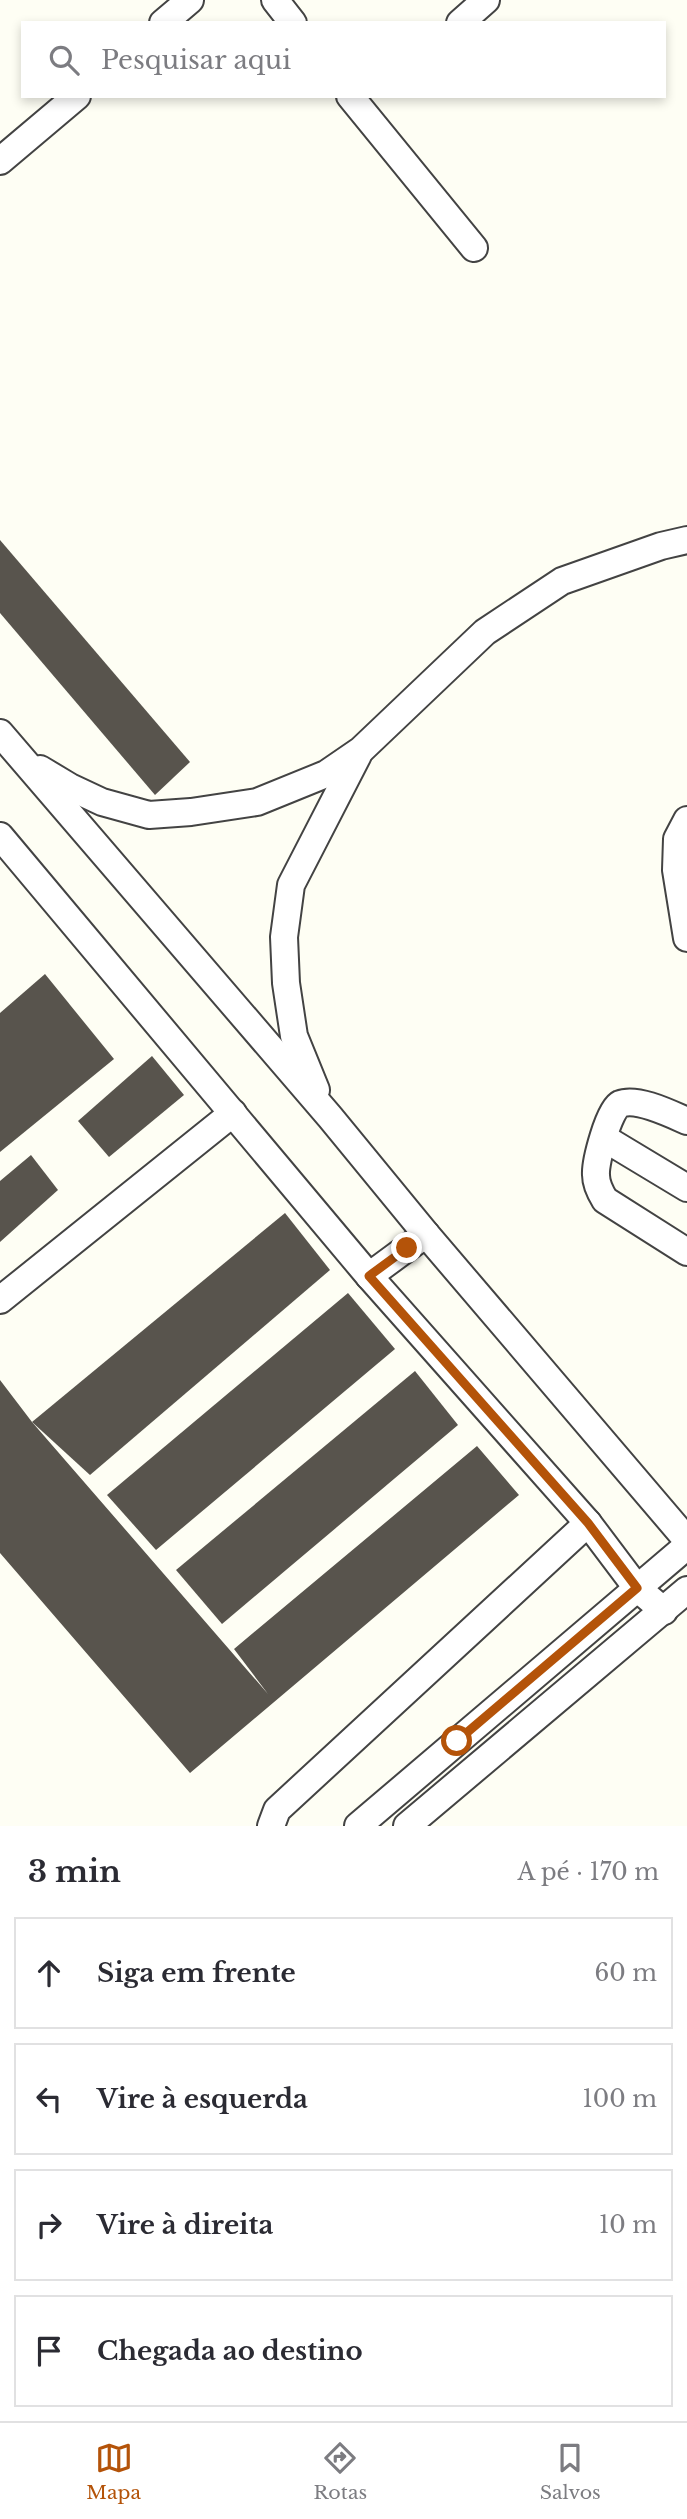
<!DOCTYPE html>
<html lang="pt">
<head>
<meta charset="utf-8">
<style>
  body { margin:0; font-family:"Libre Baskerville",serif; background:#f7f7f7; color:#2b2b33 }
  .stop { position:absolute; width:21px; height:21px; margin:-16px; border:5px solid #b45309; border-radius:50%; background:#fff }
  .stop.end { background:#b45309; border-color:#fff; box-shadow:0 2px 7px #0008 }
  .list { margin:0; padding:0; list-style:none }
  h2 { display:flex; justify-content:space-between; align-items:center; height:91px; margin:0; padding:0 28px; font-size:30px }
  h2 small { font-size:23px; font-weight:400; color:#7c7c81 }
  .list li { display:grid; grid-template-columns:46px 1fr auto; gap:21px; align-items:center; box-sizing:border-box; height:112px; margin:0 14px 14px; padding:0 14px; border:2px solid #e1e1e2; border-radius:0px }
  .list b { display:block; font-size:26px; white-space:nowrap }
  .list em { font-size:23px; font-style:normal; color:#7c7c81 }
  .icon { flex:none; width:38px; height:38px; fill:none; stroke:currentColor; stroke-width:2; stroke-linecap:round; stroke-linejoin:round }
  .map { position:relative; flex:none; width:687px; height:1826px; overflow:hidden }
  .search { position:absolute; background:#fff; box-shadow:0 4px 10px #0003; left:21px; right:21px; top:21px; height:77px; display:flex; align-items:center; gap:18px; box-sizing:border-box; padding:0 24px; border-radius:0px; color:#7c7c81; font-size:26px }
  .sheet { height:595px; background:#fff }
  nav { display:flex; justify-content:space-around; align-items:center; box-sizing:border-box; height:98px; border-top:2px solid #e1e1e2; background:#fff; font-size:19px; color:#7c7c81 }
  nav a { display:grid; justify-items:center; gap:4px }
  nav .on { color:#b45309 }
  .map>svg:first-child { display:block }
</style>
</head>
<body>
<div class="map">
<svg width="687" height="1826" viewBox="0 0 687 1826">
  <rect width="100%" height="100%" fill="#fefef4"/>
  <!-- building -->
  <g fill="#58544d">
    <path d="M0,540l190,222 -35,33 -155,-182z"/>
    <path d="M45,974l69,85 -114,93v-139z"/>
    <path d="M152,1056l32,39 -75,62 -31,-36z"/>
    <path d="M31,1155l27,35 -58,52v-61z"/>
    <path d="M285,1213l45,57 -240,205 -58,-53z"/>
    <path d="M348,1293l47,56 -239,201 -49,-55z"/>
    <path d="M415,1371l43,54 -236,199 -46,-54z"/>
    <path d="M0,1380l32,42 236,272 -34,-45 243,-203 42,49 -329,278 -190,-220z"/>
  </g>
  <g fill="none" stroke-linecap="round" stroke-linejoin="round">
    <defs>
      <g id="minor">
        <path d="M275,0l18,23"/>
        <path d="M163,23l27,-23"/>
        <path d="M460,23l26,-23"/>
        <path d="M350,96l124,152"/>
        <path d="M0,161l77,-65"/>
        <path d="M0,733l330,384 96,117 261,306"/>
        <path d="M40,769l30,18 32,15 47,13 42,-3 66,-10 69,-28 35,-24 124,-118 77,-51 99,-35 26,-6"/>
        <path d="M687,820l-10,19 -1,31 11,68"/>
        <path d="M0,836l369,440 219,247 49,65 27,23"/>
        <path d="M316,1090l-22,-54 -8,-53 -2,-46 7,-52 67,-130"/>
        <path d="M687,1121c-16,-7 -50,-24 -67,-17 -11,5 -25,58 -24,71 0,9 4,17 9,25l82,52"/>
        <path d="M604,1138l83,50"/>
        <path d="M369,1276l57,-42"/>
        <path d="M0,1300l233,-187"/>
        <path d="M271,1826l6,-16 311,-287"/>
        <path d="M358,1826l329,-280"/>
        <path d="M407,1826l280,-236"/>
      </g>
    </defs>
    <!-- minor casing -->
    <use href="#minor" stroke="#434343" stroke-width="30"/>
    <!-- minor -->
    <use href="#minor" stroke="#fff" stroke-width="26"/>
  </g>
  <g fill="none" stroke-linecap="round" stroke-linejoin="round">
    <!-- route -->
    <path stroke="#b45309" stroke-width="9" d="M407,1248l-38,28 219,247 49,65 -180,153"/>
  </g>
</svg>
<div class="stop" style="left:457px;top:1741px"></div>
<div class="stop end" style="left:407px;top:1248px"></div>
<div class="search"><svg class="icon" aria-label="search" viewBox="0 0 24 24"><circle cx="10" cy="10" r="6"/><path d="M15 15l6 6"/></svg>Pesquisar aqui</div>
</div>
<section class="sheet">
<h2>3 min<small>A pé · 170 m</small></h2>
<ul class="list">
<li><svg class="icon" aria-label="ahead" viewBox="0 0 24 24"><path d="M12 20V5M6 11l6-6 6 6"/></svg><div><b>Siga em frente</b></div><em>60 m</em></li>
<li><svg class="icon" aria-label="left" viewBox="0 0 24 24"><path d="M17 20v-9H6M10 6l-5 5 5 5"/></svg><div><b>Vire à esquerda</b></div><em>100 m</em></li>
<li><svg class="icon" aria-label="right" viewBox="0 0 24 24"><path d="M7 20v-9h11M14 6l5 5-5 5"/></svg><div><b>Vire à direita</b></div><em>10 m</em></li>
<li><svg class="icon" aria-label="arrive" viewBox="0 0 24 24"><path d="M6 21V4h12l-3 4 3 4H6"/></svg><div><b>Chegada ao destino</b></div></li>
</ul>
</section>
<nav>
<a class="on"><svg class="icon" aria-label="map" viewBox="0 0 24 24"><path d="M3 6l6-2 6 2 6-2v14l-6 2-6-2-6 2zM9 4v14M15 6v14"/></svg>Mapa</a>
<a><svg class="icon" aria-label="directions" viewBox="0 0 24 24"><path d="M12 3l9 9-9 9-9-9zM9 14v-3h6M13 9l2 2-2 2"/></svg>Rotas</a>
<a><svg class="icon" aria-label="saved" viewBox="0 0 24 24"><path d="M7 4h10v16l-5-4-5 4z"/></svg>Salvos</a>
</nav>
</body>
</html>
